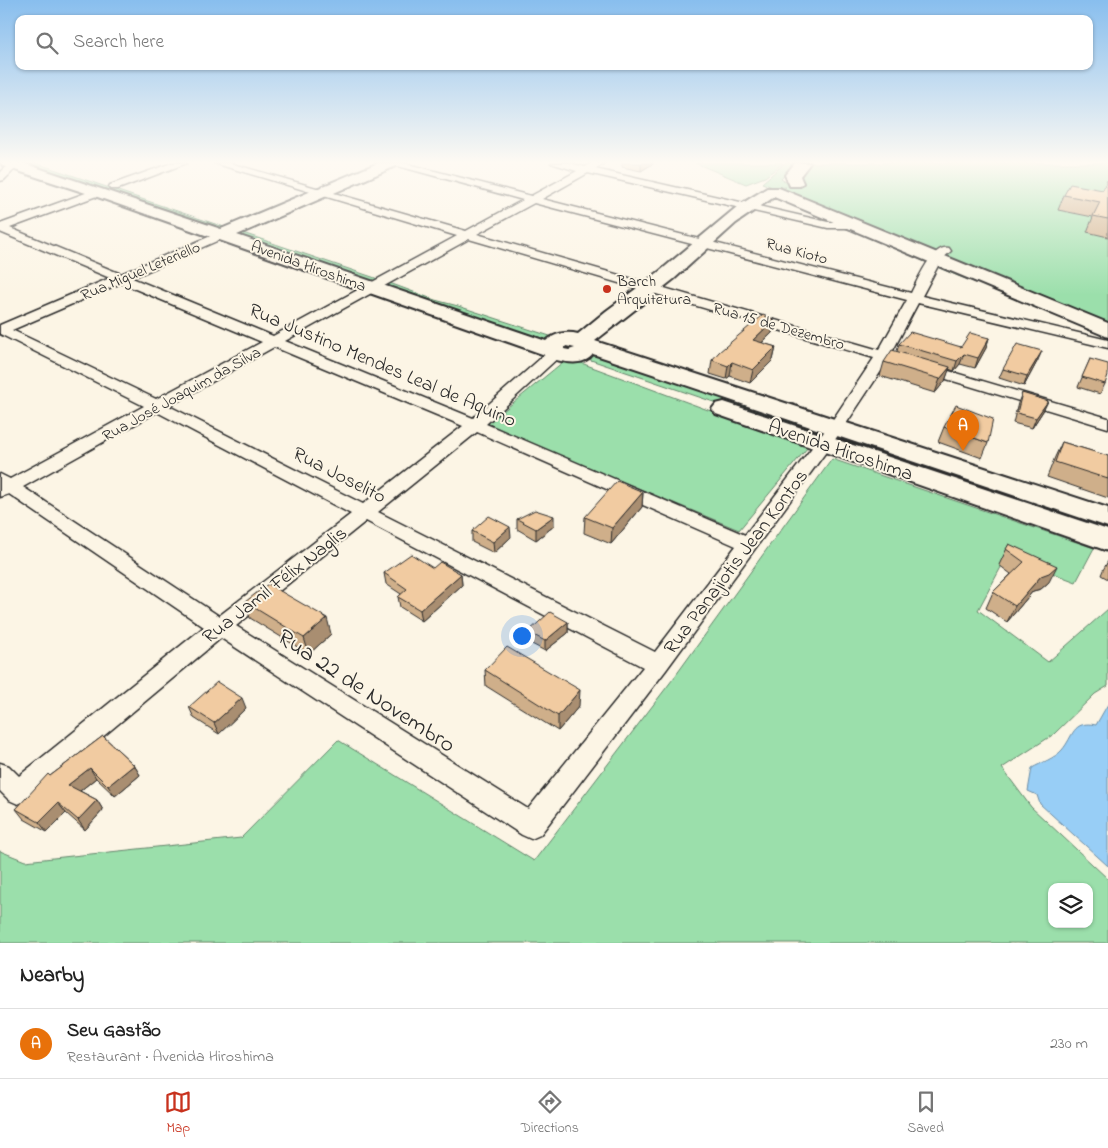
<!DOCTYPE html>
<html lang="en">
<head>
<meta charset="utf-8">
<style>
  body { margin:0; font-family:"Indie Flower",sans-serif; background:#f2f2f2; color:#222 }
  .controls { position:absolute; right:15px; bottom:15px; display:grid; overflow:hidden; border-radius:10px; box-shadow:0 1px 4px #0004 }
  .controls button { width:45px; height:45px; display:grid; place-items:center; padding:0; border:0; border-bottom:1px solid #e0e0e0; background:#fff; color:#222; font:25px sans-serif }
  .you { position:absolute; left:521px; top:635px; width:18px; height:18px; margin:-12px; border:4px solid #fff; border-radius:50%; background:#1a73e8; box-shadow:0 0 0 8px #1a73e833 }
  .badge { display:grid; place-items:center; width:32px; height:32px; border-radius:50%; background:#c8321e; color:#fff; font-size:16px; font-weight:700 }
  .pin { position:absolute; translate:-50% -41px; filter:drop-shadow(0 1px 2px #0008) }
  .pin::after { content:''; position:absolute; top:26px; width:18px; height:15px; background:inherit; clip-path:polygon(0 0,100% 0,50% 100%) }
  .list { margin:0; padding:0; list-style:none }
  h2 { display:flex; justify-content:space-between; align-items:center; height:65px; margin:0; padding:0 20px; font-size:21px }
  h2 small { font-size:16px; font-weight:400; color:#767676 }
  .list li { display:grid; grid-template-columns:32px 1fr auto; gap:15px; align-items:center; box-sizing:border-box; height:70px; padding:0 20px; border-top:1px solid #e0e0e0 }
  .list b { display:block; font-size:19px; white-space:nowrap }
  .list p { margin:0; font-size:16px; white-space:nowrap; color:#767676 }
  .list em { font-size:16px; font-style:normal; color:#767676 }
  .icon { flex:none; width:28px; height:28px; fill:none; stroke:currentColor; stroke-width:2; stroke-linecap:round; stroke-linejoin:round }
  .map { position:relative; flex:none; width:1108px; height:943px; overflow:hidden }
  .search { position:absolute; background:#fff; box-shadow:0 1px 4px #0004; left:15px; right:15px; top:15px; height:55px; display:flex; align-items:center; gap:12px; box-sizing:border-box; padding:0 18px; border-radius:10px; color:#767676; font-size:19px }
  .sheet { height:135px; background:#fff }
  nav { display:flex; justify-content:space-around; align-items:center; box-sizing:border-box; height:70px; border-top:1px solid #e0e0e0; background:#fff; font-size:14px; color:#767676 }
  nav a { display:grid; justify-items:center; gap:2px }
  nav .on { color:#c8321e }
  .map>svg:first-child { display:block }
</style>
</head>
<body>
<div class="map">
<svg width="1108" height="943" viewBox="0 0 1108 943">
  <rect width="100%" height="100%" fill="#fcf5e5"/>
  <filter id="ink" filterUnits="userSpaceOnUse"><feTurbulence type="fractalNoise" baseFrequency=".02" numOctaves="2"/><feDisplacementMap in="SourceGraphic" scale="10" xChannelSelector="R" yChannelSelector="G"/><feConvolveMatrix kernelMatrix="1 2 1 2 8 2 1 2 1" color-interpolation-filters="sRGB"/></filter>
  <g filter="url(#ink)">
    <!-- green -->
    <g fill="#9bdfab" stroke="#63856b" fill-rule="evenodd">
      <path d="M17,163h19l191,65 -8,3z"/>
      <path d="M695,163h88l-18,14 -19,7z"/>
      <path d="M785,163h11l-15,16 8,5 -1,3 7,-4 8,-20h305v170l-150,-57 -185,-80 13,-9 -11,1 -13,-5z"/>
      <path d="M237,231l150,51 48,18 23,6 101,33 -10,8 -320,-112z"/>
      <path d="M594,351l226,79 -4,7 -231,-79z"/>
      <path d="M568,360h5l235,87 -69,83 -253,-105 77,-63z"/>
      <path d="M843,438l265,89v10l-270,-97z"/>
      <path d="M832,459l262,89 -18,34 -69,-26 -29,54 70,52 60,-53v77l-13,8 -41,40 -52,34 29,39 77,72v64h-1108v-92l25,10 216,-23 97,-98 196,121 142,-186zM1052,887h37v37h-37z"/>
    </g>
    <!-- water -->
    <path fill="#98cef6" stroke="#6c8da5" d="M1108,704v162l-68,-62 -3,-9 -9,-4 4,-23c9,-5 23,-10 30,-18 12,-14 10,-30 34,-25z"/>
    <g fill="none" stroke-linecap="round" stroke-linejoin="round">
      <defs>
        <g id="street">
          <path d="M10,163h8l1,2 -15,15 -4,1v-8z"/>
          <path d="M172,163h15l-69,26h-8l-1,-2 1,-2z"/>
          <path d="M214,163h16l236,68 57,-31 -136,-37h17l127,33 46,-25 -26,-8h18l16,4 7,-4h12l-9,6 233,53h31l6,3 -6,3h-31l-240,-55 -46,26 369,94c7,-13 21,-49 38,-45l2,3 -10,9 -19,36 186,44v8l-190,-45 -27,51 7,2 2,3 -2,3h-11l-45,68 -176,240 -126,165 -9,4 -9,-4 -301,-197 -194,162 -9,4 -9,-4 -9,-9v-28l9,3 10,10 185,-149 -195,-133 -9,3v-23l10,5 134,-73 -144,-72v-9l110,-47 -110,-46v-8l94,-34h8l1,2 -1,2 -92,34 111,46 97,-41h8l2,2 -2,2 -94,41 141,58 184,-100zM534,203l373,97 -28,50 -402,-116zM469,239l405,119 -44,66 -85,111 -259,-111 74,-68 2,-3 -2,-3h-10l-77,68 -188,-77zM121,283l141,59 -106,57 -144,-69zM274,347l189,79 -100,78 -194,-98zM157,412l194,102 -132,102 -196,-129zM477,432l259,114 -81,106 -277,-140zM366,521l277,146 -115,142 -292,-183z"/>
          <path d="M925,364l183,54v10l-188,-57 -2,-3 2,-3z"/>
        </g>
        <g id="secondary">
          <path d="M1,163h22l198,66 157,-66h20l-2,3 -159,69 309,106c9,-8 21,-10 32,-7l28,-23 54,-40 78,-65 29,-18h12l329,135v14l-334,-140 -38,26 -62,56 -79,62 513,167v19l-515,-173c-10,14 -32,7 -46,4l-2,-3 -453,-160 -89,-29zM566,346l9,2 -6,2 -5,-1z"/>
          <path d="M795,163h15l-10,13 3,7 -3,3h-10l-5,-11z"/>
          <path d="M724,402l384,128v21l-392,-137 -4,-5 4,-5z"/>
        </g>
      </defs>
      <!-- street casing -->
      <use href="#street" stroke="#2b2b2b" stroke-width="3"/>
      <!-- secondary casing -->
      <use href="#secondary" stroke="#2b2b2b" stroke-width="4"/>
      <!-- street -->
      <use href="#street" fill="#fcf5e5" fill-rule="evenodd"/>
      <!-- secondary -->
      <use href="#secondary" fill="#fcf5e5" fill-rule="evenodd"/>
    </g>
    <!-- wall -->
    <g fill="#cfaf8a" stroke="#2b2b2b">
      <path d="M622,163h32l-13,8 -19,-4z"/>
      <path d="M1108,180v57l-21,-5 6,-15 -35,-7 6,-15 39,-5z"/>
      <path d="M774,320l-2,13 -10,10 14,4 -3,13 -23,23 -20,-7 -4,3 -16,-5 2,-14z"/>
      <path d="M989,338l-3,10 -11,20 -15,-4 -6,7 -5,-2 -4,12 -10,12 -55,-17 4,-14 13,-11 2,-7 62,3z"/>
      <path d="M1090,359l15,25 -5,10 -22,-7z"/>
      <path d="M1038,360l-14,26 -25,-8 4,-9z"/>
      <path d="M1022,393l26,8 -5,10 -11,17 -19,-5 5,-20z"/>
      <path d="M944,427l44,16 -6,15 -44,-16z"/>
      <path d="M1062,442l46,14v42l-61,-21 8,-20z"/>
      <path d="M643,492l-1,15 -31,37 -27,-11 1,-16z"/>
      <path d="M517,519l37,7 -18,14 -19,-11z"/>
      <path d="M472,531l39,6 -17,16 -22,-11z"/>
      <path d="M1009,544l40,38 -8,7 -8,2 -26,31 -21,-14 7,-16 18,-18 -12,-9z"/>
      <path d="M1108,561v18l-7,-4 2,-5z"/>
      <path d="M433,568l28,6 1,11 -40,36 -22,-14 -2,-10 3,-3 -15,-10 -2,-11z"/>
      <path d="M245,602l86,32 -22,20 -59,-36z"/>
      <path d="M568,622v11l-23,18 -17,-9v-10z"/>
      <path d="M485,670l94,36 -21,25 -72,-45z"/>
      <path d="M189,707l57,1 -27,26 -25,-16z"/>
      <path d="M103,736l31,29 6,10 -25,21 -19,-18 -16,13 17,9 6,10 -18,20 -19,-17 -19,19 -23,-13 -8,-10 34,-33z"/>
    </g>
    <!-- shaded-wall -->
    <g fill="#a98e71" stroke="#2b2b2b">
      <path d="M643,163h11l-13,8v-7z"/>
      <path d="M774,320l-2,13 -21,20 2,-13z"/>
      <path d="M989,338l-3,10 -11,20 3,-10z"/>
      <path d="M776,347l-3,13 -23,23 3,-13z"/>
      <path d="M1042,351l-4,9 -14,26 3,-10z"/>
      <path d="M964,354l-4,10 -6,7 3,-10z"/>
      <path d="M732,362l-2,14 -4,3 2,-13z"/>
      <path d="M950,367l-5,14 -10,12 5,-14z"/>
      <path d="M1048,401l-5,10 -11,17 4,-10z"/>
      <path d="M643,492l-1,15 -31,37 1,-16z"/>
      <path d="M554,516v10l-18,14v-11z"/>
      <path d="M510,527l1,10 -17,16 -1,-11z"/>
      <path d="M1057,566l-8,16 -8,7 -8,2 -26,31 8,-16 26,-30z"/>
      <path d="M461,574l1,11 -40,36 -2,-11z"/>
      <path d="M327,618l4,16 -22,20 -5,-16z"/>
      <path d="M568,622v11l-23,18v-10z"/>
      <path d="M580,690l-1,16 -21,25v-15z"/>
      <path d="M242,698l4,10 -27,26 -5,-11z"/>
      <path d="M134,765l6,10 -25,21 -7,-10z"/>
      <path d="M90,768l6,10 -21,17 -7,-10z"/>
      <path d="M97,800l6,10 -18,20 -7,-10z"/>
      <path d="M58,803l8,10 -19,19 -8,-10z"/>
    </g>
    <!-- building -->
    <g fill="#f1cba1" stroke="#2b2b2b">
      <path d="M1107,180l1,39 -15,-3 7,-14 -36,-7 6,-11 33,6z"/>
      <path d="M763,315l11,5 -21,20 23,7 -23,23 -21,-8 -4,4 -16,-6 7,-8z"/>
      <path d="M910,332l51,15 9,-14 19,5 -11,20 -14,-4 -7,7 -58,-17z"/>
      <path d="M1017,344l25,7 -15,25 -24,-7z"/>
      <path d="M892,350l58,17 -10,12 -56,-17z"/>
      <path d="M1090,359l18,5v11l-3,9 -23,-7z"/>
      <path d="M1022,393l26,8 -12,17 -19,-5z"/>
      <path d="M956,405l37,14 -5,24 -44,-16z"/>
      <path d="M1062,442l46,14v23l-53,-17z"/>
      <path d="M617,481l26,11 -31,36 -27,-11z"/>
      <path d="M535,510l19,6 -18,13 -19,-10z"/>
      <path d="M489,516l21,11 -17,15 -21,-11z"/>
      <path d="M1009,544l48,22 -8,7 -8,3 -26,30 -22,-14 31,-30 -18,-13z"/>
      <path d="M411,554l22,14 7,-6 21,12 -41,36 -22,-13 9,-8 -23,-16z"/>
      <path d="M268,584l59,34 -23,20 -59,-36z"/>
      <path d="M550,612l18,10 -23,19 -17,-9z"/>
      <path d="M507,647l73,43 -22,26 -73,-46z"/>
      <path d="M217,682l25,16 -28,25 -25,-16z"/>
      <path d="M103,736l31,29 -26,21 -18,-18 -22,17 29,15 -19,20 -20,-17 -19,19 -23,-13 32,-35 2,2z"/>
    </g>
  </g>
  <!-- sky -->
  <linearGradient id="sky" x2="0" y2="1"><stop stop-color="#88beee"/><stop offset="0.55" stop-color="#fefaf3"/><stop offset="1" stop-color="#fefaf3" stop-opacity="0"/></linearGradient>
  <rect width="1108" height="295" fill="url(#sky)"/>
  <!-- markers -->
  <circle fill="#c8321e" stroke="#fcf5e5" stroke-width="2" cx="607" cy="289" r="5"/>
  <g text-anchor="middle" stroke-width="4" stroke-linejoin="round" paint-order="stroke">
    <!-- far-street labels -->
    <g font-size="16" fill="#2b2b2b" stroke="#fcf5e5">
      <text transform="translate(797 250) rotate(15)" y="6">Rua Kioto</text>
      <text transform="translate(309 265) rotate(20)" y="6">Avenida Hiroshima</text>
      <text transform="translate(140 270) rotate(-23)" y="6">Rua Miguel Leteriello</text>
      <text transform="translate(779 325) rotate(16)" y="6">Rua 15 de Dezembro</text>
      <text transform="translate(181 393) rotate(-29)" y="6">Rua José Joaquim da Silva</text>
    </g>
    <!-- far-poi labels -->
    <g font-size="16" fill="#2b2b2b" stroke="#fcf5e5" text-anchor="start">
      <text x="617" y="286">Barch<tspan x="617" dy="18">Arquitetura</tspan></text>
    </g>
    <!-- street labels -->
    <g font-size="20" fill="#2b2b2b" stroke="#fcf5e5">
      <text transform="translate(383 364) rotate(23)" y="7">Rua Justino Mendes Leal de Aquino</text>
      <text transform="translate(841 449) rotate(19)" y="7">Avenida Hiroshima</text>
      <text transform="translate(340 474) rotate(27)" y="7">Rua Joselito</text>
      <text transform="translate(735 561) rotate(-53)" y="7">Rua Panajiotis Jean Kontos</text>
      <text transform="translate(274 584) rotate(-38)" y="7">Rua Jamil Félix Naglis</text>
    </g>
    <!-- near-street labels -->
    <g font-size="24" fill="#2b2b2b" stroke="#fcf5e5">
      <text transform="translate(367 690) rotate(33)" y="8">Rua 22 de Novembro</text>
    </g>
  </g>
</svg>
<div class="controls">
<button><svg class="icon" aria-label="layers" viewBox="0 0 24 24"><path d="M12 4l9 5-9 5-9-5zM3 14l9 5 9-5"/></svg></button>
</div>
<div class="you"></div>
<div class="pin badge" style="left:963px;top:451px;background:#e8710a">A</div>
<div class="search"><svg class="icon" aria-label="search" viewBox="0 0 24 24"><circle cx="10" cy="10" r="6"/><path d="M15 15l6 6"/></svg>Search here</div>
</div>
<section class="sheet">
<h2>Nearby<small></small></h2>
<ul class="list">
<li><span class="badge" style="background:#e8710a">A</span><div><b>Seu Gastão</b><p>Restaurant · Avenida Hiroshima</p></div><em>230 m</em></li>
</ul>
</section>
<nav>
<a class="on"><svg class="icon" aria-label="map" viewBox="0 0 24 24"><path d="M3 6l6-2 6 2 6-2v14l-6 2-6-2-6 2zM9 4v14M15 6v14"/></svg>Map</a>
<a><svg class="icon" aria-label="directions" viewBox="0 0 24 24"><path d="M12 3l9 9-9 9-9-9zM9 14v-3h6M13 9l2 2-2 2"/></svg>Directions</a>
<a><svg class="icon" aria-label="saved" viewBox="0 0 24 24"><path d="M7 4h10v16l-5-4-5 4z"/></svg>Saved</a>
</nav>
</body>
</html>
